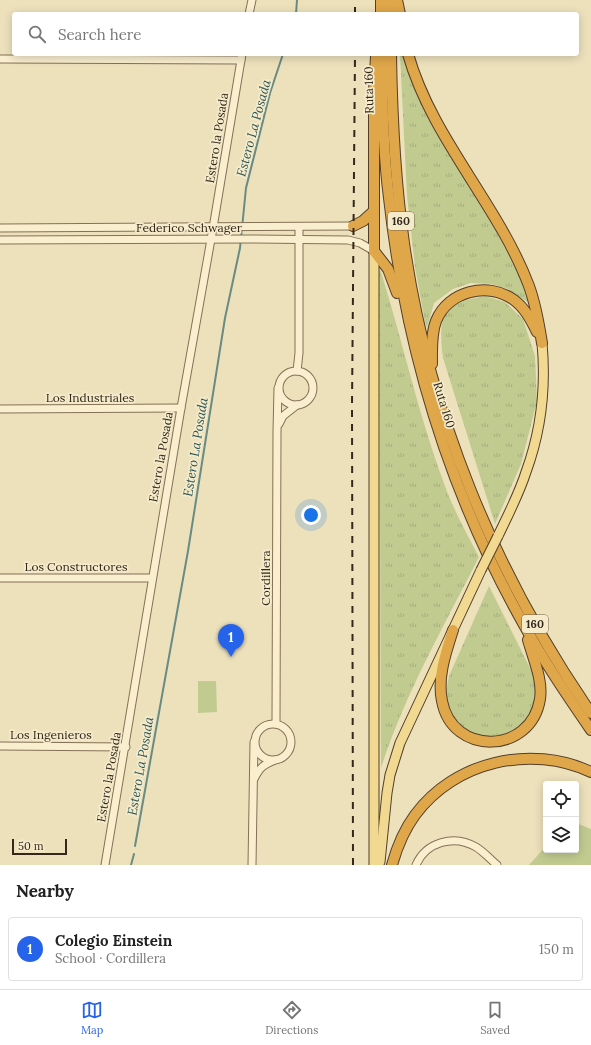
<!DOCTYPE html>
<html lang="en">
<head>
<meta charset="utf-8">
<style>
  body { margin:0; font-family:Lora,serif; background:#f2f2f2; color:#222 }
  .controls { position:absolute; right:12px; bottom:12px; display:grid; overflow:hidden; border-radius:4px; box-shadow:0 2px 10px #0003 }
  .controls button { width:36px; height:36px; display:grid; place-items:center; padding:0; border:0; border-bottom:1px solid #e0e0e0; background:#fff; color:#222; font:20px sans-serif }
  .scale { position:absolute; left:12px; bottom:10px; width:55px; box-sizing:border-box; padding-left:4px; border:2px solid #33281b; border-top:0; font-size:11px; line-height:14px; white-space:nowrap; color:#33281b; -webkit-text-stroke:3px #f5ebcb; paint-order:stroke }
  .you { position:absolute; left:311px; top:515px; width:14px; height:14px; margin:-10px; border:3px solid #fff; border-radius:50%; background:#1a73e8; box-shadow:0 0 0 6px #1a73e833 }
  .badge { display:grid; place-items:center; width:26px; height:26px; border-radius:50%; background:#2563eb; color:#fff; font-size:13px; font-weight:700 }
  .pin { position:absolute; translate:-50% -33px; filter:drop-shadow(0 1px 2px #0008) }
  .pin::after { content:''; position:absolute; top:21px; width:14px; height:12px; background:inherit; clip-path:polygon(0 0,100% 0,50% 100%) }
  .list { margin:0; padding:0; list-style:none }
  h2 { display:flex; justify-content:space-between; align-items:center; height:52px; margin:0; padding:0 16px; font-size:17px }
  h2 small { font-size:13px; font-weight:400; color:#767676 }
  .list li { display:grid; grid-template-columns:26px 1fr auto; gap:12px; align-items:center; box-sizing:border-box; height:64px; margin:0 8px 8px; padding:0 8px; border:1px solid #e0e0e0; border-radius:4px }
  .list b { display:block; font-size:15px; white-space:nowrap }
  .list p { margin:0; font-size:13px; white-space:nowrap; color:#767676 }
  .list em { font-size:13px; font-style:normal; color:#767676 }
  .icon { flex:none; width:22px; height:22px; fill:none; stroke:currentColor; stroke-width:2; stroke-linecap:round; stroke-linejoin:round }
  .map { position:relative; flex:none; width:591px; height:865px; overflow:hidden }
  .search { position:absolute; background:#fff; box-shadow:0 2px 10px #0003; left:12px; right:12px; top:12px; height:44px; display:flex; align-items:center; gap:10px; box-sizing:border-box; padding:0 14px; border-radius:4px; color:#767676; font-size:15px }
  .sheet { height:124px; background:#fff }
  nav { display:flex; justify-content:space-around; align-items:center; box-sizing:border-box; height:56px; border-top:1px solid #e0e0e0; background:#fff; font-size:11px; color:#767676 }
  nav a { display:grid; justify-items:center; gap:2px }
  nav .on { color:#2563eb }
  .map>svg:first-child { display:block }
</style>
</head>
<body>
<div class="map">
<svg width="591" height="865" viewBox="0 0 591 865">
  <defs>
    <pattern id="grass-tufts" width="24" height="20" patternUnits="userSpaceOnUse"><rect width="24" height="20" fill="#c1cb90"/><path d="M3 7l-1-3M5 7V3M7 7l1-3M15 17l-1-3M17 17v-4M19 17l1-3" fill="none" stroke="#a6ae7c"/></pattern>
  </defs>
  <rect width="100%" height="100%" fill="#ede1bc"/>
  <!-- grass -->
  <g fill="url(#grass-tufts)">
    <path d="M400,54h5l31,79 55,88 28,54 11,29 -22,-15 -17,-5 -20,-1 -18,6 -19,14 -7,25 -2,-5 -10,-56 -8,-71z"/>
    <path d="M379,268l2,4c23,74 39,150 67,222 9,22 20,42 31,63 -35,69 -74,137 -98,211z"/>
    <path d="M485,296l20,6 18,17 12,37 2,45 -16,63 -26,60 -52,-166c-2,-14 -5,-41 7,-51 7,-6 26,-9 35,-11z"/>
    <path d="M489,586l43,86 5,13v12l-10,25 -24,16 -28,-2 -13,-7 -9,-11 -6,-13 -1,-15 3,-14z"/>
  </g>
  <!-- pitch -->
  <g fill="#c1cb90">
    <path d="M198,681h18l1,31 -19,1z"/>
    <path d="M576,823l15,6v36h-62l17,-19v4h30z"/>
  </g>
  <g fill="none" stroke-linecap="round" stroke-linejoin="round">
    <!-- stream -->
    <g stroke="#688b84" stroke-width="2">
      <path d="M296,14l1,-14"/>
      <path d="M135,846l53,-295 37,-233 15,-70 6,-60 24,-95 13,-39"/>
      <path d="M131,865l3,-11"/>
    </g>
    <defs>
      <g id="minor">
        <path d="M249,14l3,-14"/>
        <path d="M0,59l241,1"/>
        <path d="M0,228l353,-2"/>
        <path d="M0,240l252,-1 96,1 12,3 14,8"/>
        <path d="M297,371l2,-18v-126"/>
        <circle cx="296" cy="388" r="17"/>
        <path d="M0,409l181,-1"/>
        <path d="M279,424l4,-8 14,-11"/>
        <path d="M0,578h152"/>
        <path d="M276,724l1,-292 1,-44"/>
        <circle cx="273" cy="742" r="18"/>
        <path d="M0,746l126,1"/>
        <path d="M254,779c6,-12 9,-14 21,-19"/>
        <path d="M105,865l76,-457 32,-180 29,-174"/>
        <path d="M252,865l2,-123"/>
        <path d="M416,865c10,-23 38,-31 60,-18 8,5 14,12 21,18"/>
      </g>
      <g id="major">
        <path d="M374,251v614"/>
        <path d="M498,536c10,-21 21,-42 28,-64 15,-41 20,-86 16,-129"/>
        <path d="M380,862l7,-69 3,-18 10,-32 81,-173"/>
      </g>
      <g id="highway">
        <path d="M381,0v14"/>
        <path d="M391,0v14"/>
        <path d="M397,0l3,14"/>
        <path d="M382,54c0,48 1,97 7,144 17,152 59,292 134,425 20,37 44,72 68,107"/>
        <path d="M391,54c1,64 4,126 13,189 24,169 90,330 187,470"/>
        <path d="M408,54c24,85 90,150 121,232 7,19 10,38 13,57"/>
        <path d="M376,56l-2,35v160l14,18 9,24"/>
        <path d="M353,226l10,-5 11,-10"/>
        <path d="M432,364c0,-14 -1,-30 4,-43 12,-30 52,-40 78,-21 11,8 17,20 23,32"/>
        <path d="M453,630c-7,22 -16,47 -11,71 10,55 89,54 98,-2 3,-19 -7,-41 -12,-59"/>
        <path d="M392,865c5,-18 12,-35 23,-50 40,-54 116,-71 176,-43"/>
      </g>
    </defs>
    <!-- minor casing -->
    <use href="#minor" stroke="#847156" stroke-width="9"/>
    <!-- major casing -->
    <use href="#major" stroke="#523f2a" stroke-width="11"/>
    <!-- highway casing -->
    <use href="#highway" stroke="#523f2a" stroke-width="12"/>
    <!-- minor -->
    <use href="#minor" stroke="#f9eece" stroke-width="7"/>
    <!-- major -->
    <use href="#major" stroke="#f2d992" stroke-width="9"/>
    <!-- highway -->
    <use href="#highway" stroke="#dfa64a" stroke-width="10"/>
    <!-- rail -->
    <g stroke="#33281b" stroke-width="2" stroke-dasharray="7 7" stroke-linecap="butt">
      <path d="M355,14v-14"/>
      <path d="M353,865l-1,-459 3,-352"/>
    </g>
    <defs>
      <path id="major-bridge" d="M481,570l17,-34"/>
    </defs>
    <!-- major-bridge casing -->
    <use href="#major-bridge" stroke="#523f2a" stroke-width="11" stroke-linecap="butt"/>
    <!-- major-bridge -->
    <use href="#major-bridge" stroke="#f2d992" stroke-width="9"/>
  </g>
  <g text-anchor="middle" stroke-width="3.5" stroke-linejoin="round" paint-order="stroke">
    <!-- shield labels -->
    <g fill="#f5ebcb" stroke="#6d6250" stroke-width="1">
      <rect x="388" y="212" width="26" height="18" rx="3"/>
      <rect x="522" y="615" width="26" height="18" rx="3"/>
    </g>
    <g font-size="11" font-weight="bold" fill="#33281b">
      <text x="401" y="225">160</text>
      <text x="535" y="628">160</text>
    </g>
    <!-- street labels -->
    <g font-size="12" fill="#33281b" stroke="#f5ebcb">
      <text transform="translate(369 90) rotate(-91)" y="4">Ruta 160</text>
      <text transform="translate(217 138) rotate(-81)" y="4">Estero la Posada</text>
      <text x="189" y="232">Federico Schwager</text>
      <text x="90" y="402">Los Industriales</text>
      <text transform="translate(444 405) rotate(73)" y="4">Ruta 160</text>
      <text transform="translate(161 457) rotate(-80)" y="4">Estero la Posada</text>
      <text x="76" y="571">Los Constructores</text>
      <text transform="translate(266 578) rotate(-90)" y="4">Cordillera</text>
      <text x="51" y="739">Los Ingenieros</text>
      <text transform="translate(109 777) rotate(-80)" y="4">Estero la Posada</text>
    </g>
    <!-- water labels -->
    <g font-size="13" font-style="italic" fill="#2a5353" stroke="#f5ebcb">
      <text transform="translate(253 128) rotate(-75)" y="5">Estero La Posada</text>
      <text transform="translate(195 447) rotate(-81)" y="5">Estero La Posada</text>
      <text transform="translate(140 766) rotate(-80)" y="5">Estero La Posada</text>
    </g>
  </g>
</svg>
<div class="controls">
<button><svg class="icon" aria-label="locate" viewBox="0 0 24 24"><circle cx="12" cy="12" r="6"/><path d="M12 2v4M12 18v4M2 12h4M18 12h4"/></svg></button>
<button><svg class="icon" aria-label="layers" viewBox="0 0 24 24"><path d="M12 4l9 5-9 5-9-5zM3 14l9 5 9-5"/></svg></button>
</div>
<div class="scale">50 m</div>
<div class="you"></div>
<div class="pin badge" style="left:231px;top:657px">1</div>
<div class="search"><svg class="icon" aria-label="search" viewBox="0 0 24 24"><circle cx="10" cy="10" r="6"/><path d="M15 15l6 6"/></svg>Search here</div>
</div>
<section class="sheet">
<h2>Nearby<small></small></h2>
<ul class="list">
<li><span class="badge">1</span><div><b>Colegio Einstein</b><p>School · Cordillera</p></div><em>150 m</em></li>
</ul>
</section>
<nav>
<a class="on"><svg class="icon" aria-label="map" viewBox="0 0 24 24"><path d="M3 6l6-2 6 2 6-2v14l-6 2-6-2-6 2zM9 4v14M15 6v14"/></svg>Map</a>
<a><svg class="icon" aria-label="directions" viewBox="0 0 24 24"><path d="M12 3l9 9-9 9-9-9zM9 14v-3h6M13 9l2 2-2 2"/></svg>Directions</a>
<a><svg class="icon" aria-label="saved" viewBox="0 0 24 24"><path d="M7 4h10v16l-5-4-5 4z"/></svg>Saved</a>
</nav>
</body>
</html>
